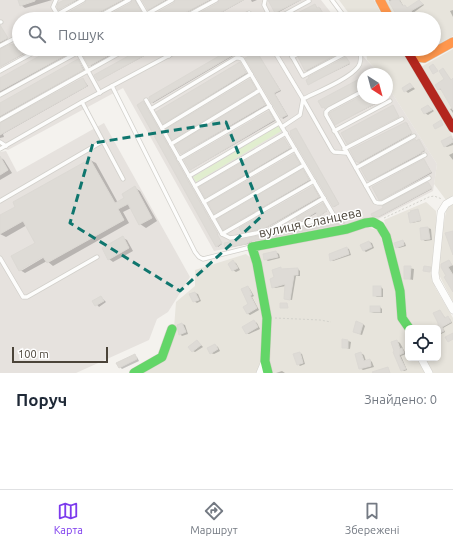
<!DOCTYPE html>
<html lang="uk">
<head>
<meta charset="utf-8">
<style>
  body { margin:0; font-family:Ubuntu,sans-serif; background:#f6f6f7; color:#1f2937 }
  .controls { position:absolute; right:12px; bottom:12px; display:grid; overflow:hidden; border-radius:6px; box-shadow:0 2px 6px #0003 }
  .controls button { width:36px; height:36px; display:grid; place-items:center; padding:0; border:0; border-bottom:1px solid #e0e1e3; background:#fff; color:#1f2937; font:20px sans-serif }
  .compass { position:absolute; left:357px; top:68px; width:36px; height:36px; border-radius:50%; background:#fff; box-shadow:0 2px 6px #0003; rotate:144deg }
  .scale { position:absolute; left:12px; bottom:10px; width:96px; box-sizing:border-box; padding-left:4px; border:2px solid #4b4439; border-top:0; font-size:11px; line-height:14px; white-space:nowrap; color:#4b4439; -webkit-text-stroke:3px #fff; paint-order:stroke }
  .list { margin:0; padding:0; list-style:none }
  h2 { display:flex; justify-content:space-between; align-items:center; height:52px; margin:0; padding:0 16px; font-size:17px }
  h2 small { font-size:13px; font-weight:400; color:#747a83 }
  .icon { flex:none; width:22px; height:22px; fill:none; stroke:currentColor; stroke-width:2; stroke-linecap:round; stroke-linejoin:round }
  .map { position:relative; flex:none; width:453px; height:373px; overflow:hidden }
  .search { position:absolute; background:#fff; box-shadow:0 2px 6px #0003; left:12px; right:12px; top:12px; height:44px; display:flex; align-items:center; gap:10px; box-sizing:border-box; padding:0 14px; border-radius:22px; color:#747a83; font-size:15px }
  .sheet { height:116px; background:#fff }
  nav { display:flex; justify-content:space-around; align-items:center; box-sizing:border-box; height:56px; border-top:1px solid #e0e1e3; background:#fff; font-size:11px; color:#747a83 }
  nav a { display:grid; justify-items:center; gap:2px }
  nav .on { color:#7c3aed }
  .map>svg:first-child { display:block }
</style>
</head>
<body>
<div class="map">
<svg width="453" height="373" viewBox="0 0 453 373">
  <rect width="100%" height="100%" fill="#f4f2ee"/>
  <!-- residential -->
  <g fill="#e7e4dc">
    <path d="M339,0h35l10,19h-31z"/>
    <path d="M383,0h70v36l-19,10v-27h-40z"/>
    <path d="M366,49h35l52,88v59l-7,4 -12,-16 3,-20 -50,-79v-11h-7l-13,-14z"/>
    <path d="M453,49v71l-32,-53z"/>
    <path d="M426,202l10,9v30l-3,32 2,14 18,31v55h-22l-8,-15h15v-30h-26l-8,-11 -8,-56 -12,-41z"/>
    <path d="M453,203v99l-15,-29 5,-45 4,-22z"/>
    <path d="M366,227l12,3 11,31 19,70v27h9l8,15h-155l-12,-124z"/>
    <path d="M246,254l6,5 12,58 -3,44 -4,12h-117l24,-14 10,-31 2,-26 19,-16v-16z"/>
  </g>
  <!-- industrial -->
  <g fill="#e6e2de">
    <path d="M0,0h321l15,19h-317v30h337l24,25h-17v24h24v-13l50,79 -4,27 -55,28 -164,32 -91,-163 -115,62 -8,-2z"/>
    <path d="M104,123l86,154 -22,35 -11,7 -8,21 -73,33h-76v-221l6,-1 11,21z"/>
  </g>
  <!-- green -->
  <path fill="#e1eecf" d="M280,125l3,5 -87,52 -3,-5z"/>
  <!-- shadow -->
  <g fill="#0003" fill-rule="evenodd">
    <path d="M19,0h33l-27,8 -4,-3z"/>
    <path d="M66,0h12l-19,9z"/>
    <path d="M87,0h37l-31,16 -1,3h-28l21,-15z"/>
    <path d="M133,0h3l6,14 -6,5h-33l28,-15z"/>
    <path d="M143,0h24l-18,10z"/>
    <path d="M176,0h35l-31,16 -1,3h-26l21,-15z"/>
    <path d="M220,0h24l-34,19h-20l28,-15z"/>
    <path d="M251,0h6l-5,2z"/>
    <path d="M269,0h32l-24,13z"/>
    <path d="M389,0h11l4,7 4,1 12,-7 4,4 -11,8 4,6h-17z"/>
    <path d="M315,5l3,4 2,-1 3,6 -5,4v1h-30z"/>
    <path d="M453,10v7l-3,-6z"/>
    <path d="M0,26l8,13 -8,5z"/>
    <path d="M19,43v6h14l-33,18v-17z"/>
    <path d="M54,49h20v2l-74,42v-14z"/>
    <path d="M88,49h34l-31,17 -7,-12z"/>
    <path d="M143,49h14l-59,32z"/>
    <path d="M233,49h12l-92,54 -1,-1z"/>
    <path d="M295,49h7l-5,3z"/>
    <path d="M311,49h35l-39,22 -1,-1z"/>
    <path d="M257,53l24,38 -6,3 13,22 -5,3 -36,-60z"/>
    <path d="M346,58l4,6 -41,20 -2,-4z"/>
    <path d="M79,61l5,9 -84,47v-13z"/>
    <path d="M240,63l7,11 -83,49z"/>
    <path d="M443,69l8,11 2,-1v34l-3,-4 3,-1 -11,-18h-1l-2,-1 7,-10z"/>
    <path d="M376,71l2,3h-7z"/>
    <path d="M83,79l5,7 -85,48 1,3 -4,1v-14z"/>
    <path d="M251,80l5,9 -83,50z"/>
    <path d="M410,84l5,5 -7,4 -5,-5z"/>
    <path d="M387,91l3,5 -3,2z"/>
    <path d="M260,96l6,10 -85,48z"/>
    <path d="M363,96v2h24l-51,26z"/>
    <path d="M144,103l74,131 -1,1 5,9 -4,3z"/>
    <path d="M393,106l6,11 -52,26z"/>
    <path d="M428,106l6,5 -6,4 -3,-2z"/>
    <path d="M270,112l5,9 -85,49z"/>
    <path d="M407,123l5,11 -52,29 -3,-2 -6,-11z"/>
    <path d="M296,129l43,75 -5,3 -1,-1z"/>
    <path d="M451,138l2,1v6l-6,2 -2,-1z"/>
    <path d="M284,139l7,10 -85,48z"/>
    <path d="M419,140l6,11 -4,2 1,1 -52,27 -2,-1z"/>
    <path d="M453,153v7l-4,-5z"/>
    <path d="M295,155l5,9 -85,49z"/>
    <path d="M0,157l4,3 8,13 -12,7z"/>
    <path d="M90,160l6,3 22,40 8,-5 9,-10 5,3 17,30 -11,7 -6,-4 -9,-16 -8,4 6,11 -76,43 -6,-5 -22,12 -5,-3 17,-27 -10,-18 -21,12 -6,-3v-17zM47,254l1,1 -27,16v-3z"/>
    <path d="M424,160l8,13 -51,27z"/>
    <path d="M304,171l6,10 -86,48z"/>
    <path d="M428,183l4,6 -53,28 -5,-1z"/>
    <path d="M314,187l6,11 -54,30 -23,5z"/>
    <path d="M324,204l3,7 -7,5 -3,-3 -13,7h-5z"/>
    <path d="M418,210l3,11 -9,2 -1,-1z"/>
    <path d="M344,219l1,4 -93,18 -4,3 -22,4 -1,-5z"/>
    <path d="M428,228l3,1 1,11 -7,1 -3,-2z"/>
    <path d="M123,238l4,2 6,11 -20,11 -4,-3z"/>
    <path d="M403,241l2,2 1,3 -7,2 -2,-1z"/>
    <path d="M369,242l3,1 2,5 -8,4 -3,-2z"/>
    <path d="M347,248l2,1 2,6 -18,6 -2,-1z"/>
    <path d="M276,252l3,2 1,4 -12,3 -3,-2z"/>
    <path d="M449,261l4,5v21l-11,-22z"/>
    <path d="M233,262l3,1 4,7 -4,2 -3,-2z"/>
    <path d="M405,267l9,2 -1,11 -8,-2z"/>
    <path d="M280,269l3,1 15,-1 2,2v5h-4l-4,24 -7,-1 1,-13 -11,2 -2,-1 2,-9z"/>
    <path d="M248,287l2,2 4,7 -2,1 7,13 -9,5 -3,-2 3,-9z"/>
    <path d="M381,287l2,2v8h-6l-3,-2z"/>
    <path d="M195,293l3,1 3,7 -4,2 -3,-2z"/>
    <path d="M101,297l5,5 -7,5 -5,-6z"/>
    <path d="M380,307l2,2v4h-8l-3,-1z"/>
    <path d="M440,311l6,8 2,-1 2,1 2,4 -9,5 2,4 -6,3 -1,-1v-6h-4l6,-3z"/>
    <path d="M254,321l3,2 3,6 -11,5 -3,-1z"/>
    <path d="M182,324l3,1 3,9 -6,2 -2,-2z"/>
    <path d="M363,324l2,2 -3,9 -8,-3z"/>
    <path d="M197,341l6,6 -8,5 -2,-1z"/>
    <path d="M348,341l3,1 -1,7 -7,-2z"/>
    <path d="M397,341l3,2 6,11 -5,2 6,14 -3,1 -2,-1 -6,-18z"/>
    <path d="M215,345l3,2 2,4 -6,3 -3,-1z"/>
    <path d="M300,353l2,1 3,10 -5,2 -2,-2z"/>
    <path d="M361,353l3,2 2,6 4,-1 2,2 2,5 -11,3 -3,-2z"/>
    <path d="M135,356l2,1 2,4 -17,8 -2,-2z"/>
    <path d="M282,371l3,2h-9z"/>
  </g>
  <!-- building -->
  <g fill="#dedbd6" stroke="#dcd9d4">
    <path d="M18,0h17v1l-15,5z"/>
    <path d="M64,0h12l-18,10 -1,-3 1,-4z"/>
    <path d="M86,0h36l-30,16 -1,3h-28l-1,-3 23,-13z"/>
    <path d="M132,0h3l7,13 -7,5 -34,1 30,-16z"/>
    <path d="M142,0h23l-17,10z"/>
    <path d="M175,0h34l-30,16 -1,3h-26l-1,-3 23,-13z"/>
    <path d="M219,0h24l-34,19h-21l30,-16z"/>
    <path d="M268,0h32l-25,13z"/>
    <path d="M392,0h7l4,6 2,-1 2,3 12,-8 4,4 -12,7 5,8h-17l-10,-17z"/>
    <path d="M315,4l2,4 2,-1 4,6 -5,3 -1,3h-31z"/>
    <path d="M0,25l8,13 -8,4z"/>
    <path d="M434,27l6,10 -6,4z"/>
    <path d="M19,41v8h12l-31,18v-18l11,-5 1,1z"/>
    <path d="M52,49h21v2l-73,40v-13z"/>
    <path d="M87,49h33l-31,17 -7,-12z"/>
    <path d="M141,49h15l-58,32 -4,-6z"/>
    <path d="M231,49h12l-92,54 -2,-5v-1z"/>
    <path d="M311,49h31l1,2 -38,20 -7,-14 11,-5z"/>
    <path d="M257,52l23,38 -6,3 13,22 -6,3 -36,-60z"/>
    <path d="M346,57l4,6 -42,22 -2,-5 3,-2 -1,-1z"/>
    <path d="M78,59l5,11 -83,46v-13z"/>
    <path d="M240,62l6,11 -83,51 -7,-12z"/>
    <path d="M433,64l5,7 -5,3 -4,-7z"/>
    <path d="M443,68l8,12 2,-2v32l-13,-22 -2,2 -3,-5 9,-6 -5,-8z"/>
    <path d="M363,77v11l-38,21 -1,-2 -2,1 -4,-7z"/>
    <path d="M83,78l4,8 -87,49v-12z"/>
    <path d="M250,79l6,10 -84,51 -6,-11z"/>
    <path d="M410,83l3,4 -9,5 -2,-4z"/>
    <path d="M259,94l6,11 -84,49 -6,-9z"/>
    <path d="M363,95v3h22l-50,27 -6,-12z"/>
    <path d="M143,101l75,133h-1l5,9 -6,4 -79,-142z"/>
    <path d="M393,105l6,12 -52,27 -6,-11z"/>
    <path d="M428,105l4,5 -8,4 -3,-5z"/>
    <path d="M269,111l5,9 -84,50 -6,-10z"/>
    <path d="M441,120l2,5 -8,4 -2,-4z"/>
    <path d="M406,122l6,11 -54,30 -1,-2 -1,1 -6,-12z"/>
    <path d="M296,128l43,76 -6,3 -43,-73h1l-1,-3z"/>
    <path d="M451,136l2,6 -9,5 -3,-6z"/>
    <path d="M284,138l6,10 -85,50 -6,-11z"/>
    <path d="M415,139l1,2 3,-2 6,11 -4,2v1l-52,28 -2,-1 -6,-11z"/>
    <path d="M294,154l6,10 -86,50 -6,-11z"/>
    <path d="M0,156l8,14 -8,5z"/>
    <path d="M90,159l25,44 9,-5 -2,-4 13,-8 17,32 -13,7 -11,-21 -10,5 6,11 -77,43 -4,-6 -24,14 -8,-15 24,-13 -12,-22 -23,13v-19l15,-8 -2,-5z"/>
    <path d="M424,159l7,13 -50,28h-2l-7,-13z"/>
    <path d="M303,169l6,11 -86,50 -6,-11z"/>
    <path d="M428,182l4,6 -54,29 -6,-1 -1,-2 12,-6 -1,-2z"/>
    <path d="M313,186l6,11 -54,31 -23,5 -3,-5z"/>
    <path d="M323,203l4,7 -2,2 -7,5 -2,-5 -13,8 -5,1 -2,-3z"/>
    <path d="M418,209l3,11 -11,3 -2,-10 3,-1 -1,-1z"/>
    <path d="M344,218l1,5 -94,18 -5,3 -21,4 -1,-5z"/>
    <path d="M428,227l2,12 -9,1 -1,-12z"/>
    <path d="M453,231v24l-8,-22z"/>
    <path d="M123,236l6,12 -21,12 -6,-12z"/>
    <path d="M403,240l1,5 -8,3 -2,-5z"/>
    <path d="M369,241l3,6 -9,4 -3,-6z"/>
    <path d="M347,247l2,7 -19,7 -1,-7z"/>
    <path d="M276,251l2,6 -14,3 -1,-6z"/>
    <path d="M233,260l5,8 -6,3 -4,-7z"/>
    <path d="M449,260l3,5 -4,2 5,8v17l-9,-15 2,-1 -5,-9v-3z"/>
    <path d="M404,266h7l-1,13h-6z"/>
    <path d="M424,266l7,1 -1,5 -7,-1z"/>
    <path d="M281,267v2l17,-1v7h-4l-4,25 -6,-1 1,-15 -13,4 -2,-9 4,-2 -2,-7z"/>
    <path d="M248,286l4,9h-2l7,13 -10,6 -4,-7 5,-3 -7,-15z"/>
    <rect x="373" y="286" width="8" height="10"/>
    <path d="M195,292l4,8 -6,2 -4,-8z"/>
    <path d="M101,296l3,5 -9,5 -3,-5z"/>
    <path d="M280,303h7l1,5h-8z"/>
    <rect x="370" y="306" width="10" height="6"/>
    <path d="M440,310l5,8 3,-2 3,6 -9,5 2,4 -6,3v-11l-5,-10z"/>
    <path d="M254,320l4,7 -12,7 -4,-7z"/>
    <path d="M356,321l7,3 -3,10 -7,-2z"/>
    <path d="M182,323l4,9 -7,3 -2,-10z"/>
    <path d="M453,333v6l-5,3 -3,-5z"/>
    <path d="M342,339l6,1v8h-6z"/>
    <path d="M197,340l4,5 -9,7 -4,-5z"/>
    <path d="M397,340l3,9 2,-1 2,5 -5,2 7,14 -5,2 -8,-19 1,-1 -3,-9z"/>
    <path d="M215,344l3,5 -8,5 -3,-6z"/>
    <path d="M300,352l3,11 -6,2 -4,-11z"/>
    <path d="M361,352l3,9 6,-2 1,7 -12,3 -4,-15z"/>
    <path d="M135,354l2,5 -18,9 -3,-5z"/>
    <path d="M388,367l2,6h-17l-1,-1z"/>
  </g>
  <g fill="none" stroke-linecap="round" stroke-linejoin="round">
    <defs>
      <g id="lane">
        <path d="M56,0l-3,7 7,12"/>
        <path d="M138,0l11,19"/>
        <path d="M265,0l-1,5 7,14"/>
        <path d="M332,0l14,19"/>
        <path d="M49,19l34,-19"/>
        <path d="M94,19l35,-19"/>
        <path d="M138,19l34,-19"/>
        <path d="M181,19l35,-19"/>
        <path d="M236,19l13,-6 4,3 2,3"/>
        <path d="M276,19l33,-18"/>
        <path d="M320,19l5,-3"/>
        <path d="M0,22h1"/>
        <path d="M0,46l19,-10"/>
        <path d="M76,49l24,44"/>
        <path d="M165,49l4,7"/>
        <path d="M273,49l30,50c14,-7 46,-20 55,-32 4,-5 3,-12 2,-18"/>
        <path d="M288,49l15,27 45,-24"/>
        <path d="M292,57l16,-8"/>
        <path d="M0,71l40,-22"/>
        <path d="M112,86l83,166 4,5 4,2 48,-12"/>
        <path d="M363,91l-34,18 -3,3v3l49,87 3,1h4l47,-25"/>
        <path d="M0,95l84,-46"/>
        <path d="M146,100l76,134 8,4 7,-1 93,-19 3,-4 -91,-155 -3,-1h-3l-85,51"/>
        <path d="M82,102l41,77"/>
        <path d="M0,120l127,-71"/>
        <path d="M282,127l18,-12 3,-16 29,51 2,2 13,1"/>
        <path d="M162,128l89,-54"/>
        <path d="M334,131l56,-30"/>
        <path d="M0,142l6,4"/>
        <path d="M171,144l89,-54"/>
        <path d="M0,149l82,-47 99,-53"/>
        <path d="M344,149l58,-30"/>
        <path d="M179,159l91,-53"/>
        <path d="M356,168l58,-32"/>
        <path d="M189,176l90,-53"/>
        <path d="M195,186l91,-53"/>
        <path d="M366,186l59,-31"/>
        <path d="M0,201l103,-60"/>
        <path d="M204,202l91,-53"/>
        <path d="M213,218l91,-53"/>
        <path d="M271,229l53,-31"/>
        <path d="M222,234l92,-53"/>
        <path d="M0,258l23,39h4l70,-40"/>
      </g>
      <g id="street">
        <path d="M453,200l-7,4 -5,8 -6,61 1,7 17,30"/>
        <path d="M421,358l8,15"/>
        <path d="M260,373l5,-12"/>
      </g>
      <g id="fast">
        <path d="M134,373l28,-16 10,-28"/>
        <path d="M268,373l-3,-12 2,-43 -10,-55 -5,-16 95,-18 18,-6 8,-1 7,4 6,10 14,55 2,27 7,10"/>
      </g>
      <g id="slow">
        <path d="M380,0l10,19"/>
        <path d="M408,52l8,5 8,1 29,-16"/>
      </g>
      <path id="jam" d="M406,49l47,79"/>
    </defs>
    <!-- lane casing -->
    <use href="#lane" stroke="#d2d0cb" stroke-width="5"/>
    <!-- street casing -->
    <use href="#street" stroke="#d2d0cb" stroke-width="8"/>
    <!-- fast casing -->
    <use href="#fast" stroke="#d3cfc5" stroke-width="10"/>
    <!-- slow casing -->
    <use href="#slow" stroke="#d3cfc5" stroke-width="10"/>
    <!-- jam casing -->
    <use href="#jam" stroke="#d3cfc5" stroke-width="10"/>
    <!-- path -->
    <g stroke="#d3d2cc" stroke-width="1" stroke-dasharray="2 2" stroke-linecap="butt">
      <path d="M384,218l45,-21 5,-1 8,3"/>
      <path d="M275,318l45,2 11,2"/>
    </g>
    <!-- lane -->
    <use href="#lane" stroke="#fdfdfc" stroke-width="3.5"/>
    <!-- street -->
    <use href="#street" stroke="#fdfdfc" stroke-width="7"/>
    <!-- fast -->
    <use href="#fast" stroke="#63d668" stroke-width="9"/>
    <!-- slow -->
    <use href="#slow" stroke="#ff974d" stroke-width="9"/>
    <!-- jam -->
    <use href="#jam" stroke="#b3261e" stroke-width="9"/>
  </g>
  <!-- marked area -->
  <path fill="none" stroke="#0f766e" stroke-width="3" stroke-dasharray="8 5" stroke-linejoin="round" d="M226,122l37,93 -83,76 -110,-68 23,-80z"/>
  <g text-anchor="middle" stroke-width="3" stroke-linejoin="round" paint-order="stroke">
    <!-- street labels -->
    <g font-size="13" fill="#4b4439" stroke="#fff">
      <text transform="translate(310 222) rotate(-12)" y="5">вулиця Сланцева</text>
    </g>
  </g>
</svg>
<div class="controls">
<button><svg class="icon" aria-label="locate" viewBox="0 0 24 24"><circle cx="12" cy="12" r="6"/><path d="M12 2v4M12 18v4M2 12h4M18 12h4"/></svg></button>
</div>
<svg class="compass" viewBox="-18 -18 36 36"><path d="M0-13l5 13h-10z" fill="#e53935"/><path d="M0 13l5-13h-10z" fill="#747a83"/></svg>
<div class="scale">100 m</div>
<div class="search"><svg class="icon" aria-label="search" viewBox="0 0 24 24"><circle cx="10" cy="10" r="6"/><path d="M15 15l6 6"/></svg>Пошук</div>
</div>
<section class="sheet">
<h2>Поруч<small>Знайдено: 0</small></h2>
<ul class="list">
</ul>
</section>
<nav>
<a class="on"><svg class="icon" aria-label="map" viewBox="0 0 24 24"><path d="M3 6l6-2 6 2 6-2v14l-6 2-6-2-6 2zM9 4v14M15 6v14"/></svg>Карта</a>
<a><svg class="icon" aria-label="directions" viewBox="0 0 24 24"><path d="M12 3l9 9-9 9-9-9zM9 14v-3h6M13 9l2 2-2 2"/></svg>Маршрут</a>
<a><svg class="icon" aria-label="saved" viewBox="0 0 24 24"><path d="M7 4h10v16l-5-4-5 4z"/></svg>Збережені</a>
</nav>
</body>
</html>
